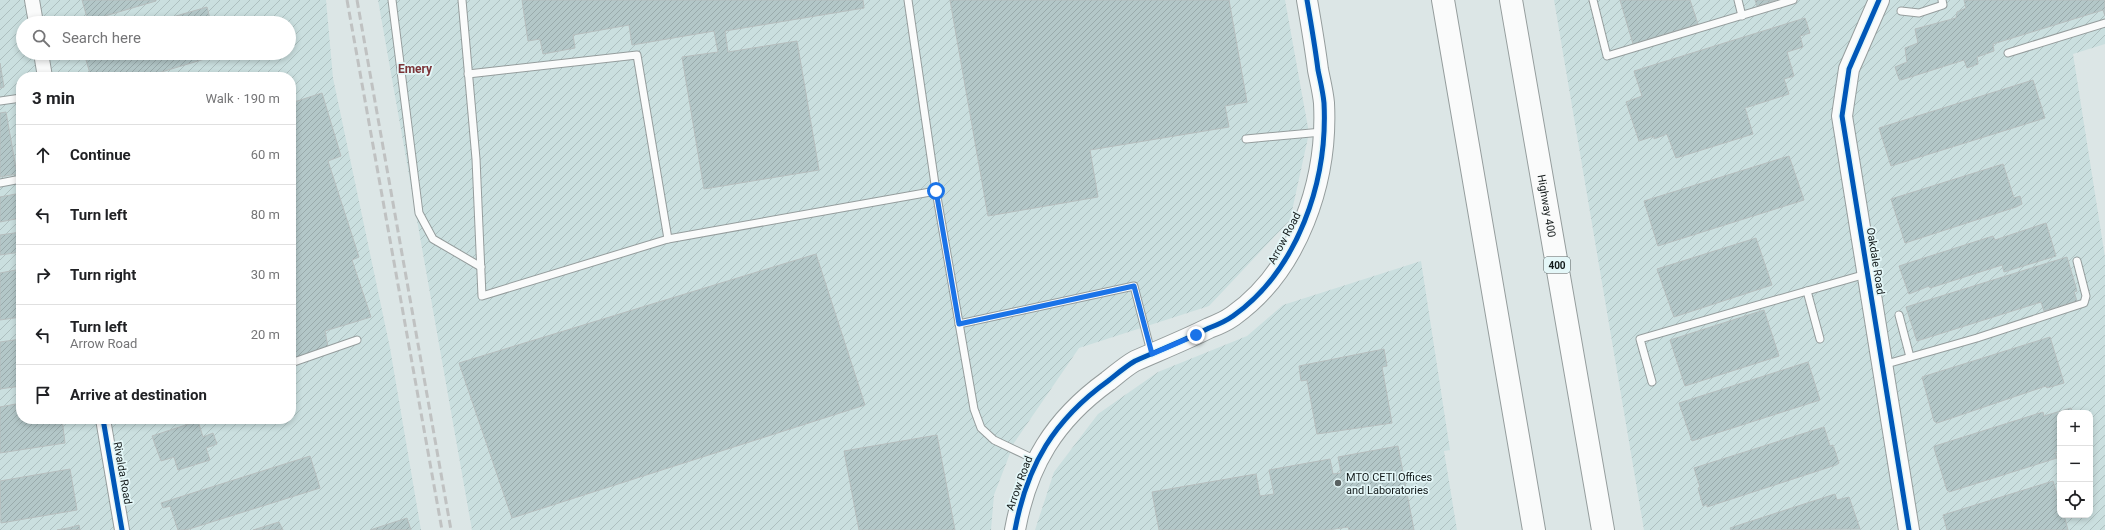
<!DOCTYPE html>
<html lang="en">
<head>
<meta charset="utf-8">
<style>
  body { margin:0; font-family:Roboto,sans-serif; background:#f2f2f2; color:#202124 }
  .controls { position:absolute; right:12px; bottom:12px; display:grid; overflow:hidden; border-radius:8px; box-shadow:0 2px 6px #0003 }
  .controls button { width:36px; height:36px; display:grid; place-items:center; padding:0; border:0; border-bottom:1px solid #e0e0e0; background:#fff; color:#202124; font:20px sans-serif }
  .stop { position:absolute; width:12px; height:12px; margin:-9px; border:3px solid #1a73e8; border-radius:50%; background:#fff }
  .stop.end { background:#1a73e8; border-color:#fff; box-shadow:0 1px 4px #0008 }
  .list { margin:0; padding:0; list-style:none }
  h2 { display:flex; justify-content:space-between; align-items:center; height:52px; margin:0; padding:0 16px; font-size:17px }
  h2 small { font-size:13px; font-weight:400; color:#757577 }
  .list li { display:grid; grid-template-columns:26px 1fr auto; gap:12px; align-items:center; box-sizing:border-box; height:60px; padding:0 16px; border-top:1px solid #e0e0e0 }
  .list b { display:block; font-size:15px; white-space:nowrap }
  .list p { margin:0; font-size:13px; white-space:nowrap; color:#757577 }
  .list em { font-size:13px; font-style:normal; color:#757577 }
  .icon { flex:none; width:22px; height:22px; fill:none; stroke:currentColor; stroke-width:2; stroke-linecap:round; stroke-linejoin:round }
  .map { position:relative; flex:none; width:2105px; height:530px; overflow:hidden }
  .search { position:absolute; background:#fff; box-shadow:0 2px 6px #0003; left:16px; top:16px; width:280px; height:44px; display:flex; align-items:center; gap:10px; box-sizing:border-box; padding:0 14px; border-radius:22px; color:#757577; font-size:15px }
  .panel { position:absolute; background:#fff; box-shadow:0 2px 6px #0003; left:16px; top:72px; width:280px; height:352px; border-radius:16px }
  .map>svg:first-child { display:block }
</style>
</head>
<body>
<div class="map">
<svg width="2105" height="530" viewBox="0 0 2105 530">
  <defs>
    <pattern id="industrial-furrows" width="10" height="10" patternUnits="userSpaceOnUse"><rect width="10" height="10" fill="#cadfdf"/><path d="M-1 1l2-2M0 10L10 0M9 11l2-2" fill="none" stroke="#adbfbf"/></pattern>
    <pattern id="building-hatch" width="6" height="6" patternUnits="userSpaceOnUse"><rect width="6" height="6" fill="#b3c7c8"/><path d="M-1 1l2-2M0 6l6-6M5 7l2-2" fill="none" stroke="#99aaab"/></pattern>
  </defs>
  <rect width="100%" height="100%" fill="#dce6e6"/>
  <!-- industrial -->
  <g fill="url(#industrial-furrows)" fill-rule="evenodd">
    <path d="M0,0h326l7,78 57,270 31,182h-421zM23,23h266v30h-266zM21,77h270v342h-270z"/>
    <path d="M378,0h907l24,133 -19,87 -81,86 -130,42 -65,95 -20,52 -3,35h-519z"/>
    <path d="M1554,0h551v44l-32,10 32,203v273h-461zM2060,413h30v102h-30z"/>
    <path d="M1421,261l29,189 -6,1 13,79h-422l19,-58 44,-58 60,-42 89,-36 36,-31z"/>
  </g>
  <!-- building -->
  <g fill="url(#building-hatch)" stroke="#b6bebe">
    <path d="M82,0h74v1l-68,20z"/>
    <path d="M522,0h341l1,8 -139,23 3,21 69,-11 22,129 -115,19 -22,-132 36,-5 -4,-21 -82,14 -3,-20 -56,10 2,13 -32,6 -3,-15 -12,2z"/>
    <path d="M950,0h279l18,102 -22,4 4,21 -139,23 8,47 -110,19z"/>
    <path d="M1620,0h70l8,24 -65,20z"/>
    <path d="M1755,0h21l-19,6z"/>
    <path d="M1964,0h141v16l-2,-6 -110,34 1,7 -17,6 1,7 -11,4 -3,-8 -63,20 -2,-1 -4,-12 12,-5 -2,-14 13,-5 -3,-14 41,-11 1,-6 9,-4z"/>
    <path d="M207,7l4,16h-59z"/>
    <path d="M1805,18l5,15 -10,3 3,11 -16,5 7,24 -10,3 5,15 -44,14 8,26 -77,24 -9,-24 -13,5v-3l-15,5 -13,-39 16,-6 -8,-25z"/>
    <path d="M84,53h136l1,1 -76,23h-54z"/>
    <path d="M0,63l4,24 -4,1z"/>
    <path d="M2033,80l12,38 -154,48 -12,-38z"/>
    <path d="M322,93l19,63 -13,5 31,96 -7,3 19,57 -46,14 3,16 -37,13v-257z"/>
    <path d="M6,112l11,62 -17,3v-64z"/>
    <path d="M1789,156l15,44 -146,46 -14,-45z"/>
    <path d="M2003,164l11,34 6,-2 2,8 -6,3 -111,36 -14,-44z"/>
    <path d="M21,193v25l-21,4v-25z"/>
    <path d="M2046,223l10,33 -52,16 -2,-7 -72,23 -1,-2 -20,8 -10,-28 94,-30 2,4z"/>
    <path d="M21,232v20l-21,3v-20z"/>
    <path d="M1756,238l16,47 -98,32 -17,-48z"/>
    <path d="M816,254l49,151 -353,113 -53,-155z"/>
    <path d="M2067,257l10,34 -3,1 3,9 -33,10 -3,-9 -124,39 -11,-34z"/>
    <path d="M21,269v48l-21,3v-47z"/>
    <path d="M1764,310l15,46 -94,30 -15,-46z"/>
    <path d="M2050,337l14,46 -17,5 -1,-2 -109,37 -3,-2 -12,-44z"/>
    <path d="M21,339v47l-21,3v-47z"/>
    <path d="M1384,349l3,17 -5,1 10,56 -75,11 -10,-54 -6,1 -2,-15z"/>
    <path d="M1808,362l12,38 -128,41 -13,-38z"/>
    <path d="M21,403v16h41l3,24 -65,10v-46z"/>
    <path d="M2071,408l2,5h-13v38l-5,1 2,6 -108,34 -2,-2 -13,-42 1,-2 108,-34 1,4z"/>
    <path d="M198,421l5,16 10,-4 4,11 -11,4 4,12 -32,10 -4,-13 -13,4 -9,-25z"/>
    <path d="M1824,427l6,19 3,-1 6,18 -3,2 -129,42v-3l-4,2 -5,-18 2,-1 -6,-19z"/>
    <path d="M937,435l18,95h-96l-15,-79z"/>
    <path d="M1398,446l16,84h-65l-1,-3 -20,3h-169l-7,-38 104,-18 4,22 14,-2 -5,-24 61,-11 3,15 8,-1 -3,-16z"/>
    <path d="M310,456l10,32 -134,42h-8l-8,-24 -7,2 -2,-5z"/>
    <path d="M70,469l7,41 -76,13 -1,-42z"/>
    <path d="M2053,481l7,23v11h4l4,15h-121l-4,-15z"/>
    <path d="M1835,494l2,6 12,-3 11,32 -129,1 -1,-2z"/>
    <path d="M407,518l4,12h-41z"/>
    <path d="M279,522l4,8h-30z"/>
    <path d="M79,525l1,5h-23l11,-2z"/>
  </g>
  <g fill="none" stroke-linecap="round" stroke-linejoin="round">
    <defs>
      <g id="lane">
        <path d="M392,0l27,213 14,26 48,28"/>
        <path d="M462,0l14,159 6,137 186,-57 268,-48"/>
        <path d="M908,0l28,191 38,218 7,19 13,12 42,20"/>
        <path d="M1593,0l14,56 186,-56"/>
        <path d="M1738,0l4,16"/>
        <path d="M1901,11l18,2 24,-8 -1,-5"/>
        <path d="M2008,53l97,-30"/>
        <path d="M468,74l169,-19 31,184"/>
        <path d="M0,101l21,-3"/>
        <path d="M1246,139l76,-7"/>
        <path d="M0,183l21,-4"/>
        <path d="M1807,291l13,48"/>
        <path d="M1899,315l11,42"/>
        <path d="M959,324l175,-38 17,66"/>
        <path d="M291,363l66,-23"/>
        <path d="M1883,365l94,-27 107,-35 2,-7 -9,-35"/>
        <path d="M1652,382l-12,-43 226,-65"/>
      </g>
      <g id="street">
        <path d="M32,0l4,23"/>
        <path d="M41,53l4,24"/>
        <path d="M103,419l19,111"/>
      </g>
      <g id="secondary">
        <path d="M1879,0l-30,69 -7,47 67,414"/>
        <path d="M1015,530c12,-65 39,-110 93,-149 9,-7 18,-15 27,-20 25,-11 50,-21 74,-33 8,-3 17,-7 24,-12 65,-46 95,-135 91,-213 -1,-11 -4,-23 -6,-33 -3,-24 -7,-47 -11,-70"/>
      </g>
      <g id="highway">
        <path d="M1443,0l91,530"/>
        <path id="s1" d="M1511,0l92,530"/>
      </g>
    </defs>
    <!-- lane casing -->
    <use href="#lane" stroke="#959d9d" stroke-width="9"/>
    <!-- street casing -->
    <use href="#street" stroke="#959d9d" stroke-width="16"/>
    <!-- secondary casing -->
    <use href="#secondary" stroke="#959d9d" stroke-width="22"/>
    <!-- highway casing -->
    <use href="#highway" stroke="#959d9d" stroke-width="24"/>
    <!-- lane -->
    <use href="#lane" stroke="#fafbfb" stroke-width="7"/>
    <!-- street -->
    <use href="#street" stroke="#fafbfb" stroke-width="14"/>
    <!-- secondary -->
    <use href="#secondary" stroke="#fafbfb" stroke-width="20"/>
    <!-- highway -->
    <use href="#highway" stroke="#fafbfb" stroke-width="22"/>
    <!-- rail -->
    <g stroke="#c0c2c2" stroke-width="3" stroke-dasharray="8 4" stroke-linecap="butt">
      <path d="M347,0l95,530"/>
      <path d="M357,0l94,530"/>
    </g>
    <defs>
      <g id="cycleway">
        <path d="M1879,0l-30,69 -7,47 67,414"/>
        <path d="M103,419l19,111"/>
        <path d="M1015,530c12,-65 39,-110 93,-149 9,-7 18,-15 27,-20 25,-11 50,-21 74,-33 8,-3 17,-7 24,-12 65,-46 95,-135 91,-213 -1,-11 -4,-23 -6,-33 -3,-24 -7,-47 -11,-70"/>
      </g>
    </defs>
    <!-- cycleway casing -->
    <use href="#cycleway" stroke="#e4f7f8" stroke-width="8"/>
    <!-- cycleway -->
    <use href="#cycleway" stroke="#0057b8" stroke-width="5"/>
  </g>
  <g fill="none" stroke-linecap="round" stroke-linejoin="round">
    <!-- route -->
    <path stroke="#1a73e8" stroke-width="5" d="M936,191l23,133 175,-38 18,68 44,-19"/>
  </g>
  <!-- markers -->
  <circle fill="#596161" stroke="#e4f7f8" stroke-width="1.5" cx="1338" cy="483" r="4"/>
  <g text-anchor="middle" stroke-width="3.5" stroke-linejoin="round" paint-order="stroke">
    <!-- shield labels -->
    <rect fill="#e4f7f8" stroke="#525c5d" stroke-width="1" x="1544" y="257" width="26" height="16" rx="3"/>
    <g font-size="10" font-weight="bold" fill="#131a1a">
      <text x="1557" y="269">400</text>
    </g>
    <!-- street labels -->
    <g font-size="11" fill="#131a1a" stroke="#e4f7f8">
      <text dy="4" stroke="none"><textPath href="#s1" startOffset="209">Highway 400</textPath></text>
      <text transform="translate(1284 238) rotate(-62)" y="4">Arrow Road</text>
      <text transform="translate(1876 261) rotate(81)" y="4">Oakdale Road</text>
      <text transform="translate(123 473) rotate(80)" y="4">Rivalda Road</text>
      <text transform="translate(1019 483) rotate(-70)" y="4">Arrow Road</text>
    </g>
    <!-- poi labels -->
    <g font-size="11" fill="#131a1a" stroke="#e4f7f8" text-anchor="start">
      <text x="1346" y="481">MTO CETI Offices<tspan x="1346" dy="13">and Laboratories</tspan></text>
    </g>
    <!-- neighbourhood labels -->
    <g font-size="12" font-weight="bold" fill="#7c3438" stroke="#e4f7f8">
      <text x="415" y="73">Emery</text>
    </g>
  </g>
</svg>
<div class="controls">
<button>+</button>
<button>−</button>
<button><svg class="icon" aria-label="locate" viewBox="0 0 24 24"><circle cx="12" cy="12" r="6"/><path d="M12 2v4M12 18v4M2 12h4M18 12h4"/></svg></button>
</div>
<div class="stop" style="left:936px;top:191px"></div>
<div class="stop end" style="left:1196px;top:335px"></div>
<div class="search"><svg class="icon" aria-label="search" viewBox="0 0 24 24"><circle cx="10" cy="10" r="6"/><path d="M15 15l6 6"/></svg>Search here</div>
<section class="panel">
<h2>3 min<small>Walk · 190 m</small></h2>
<ul class="list">
<li><svg class="icon" aria-label="ahead" viewBox="0 0 24 24"><path d="M12 20V5M6 11l6-6 6 6"/></svg><div><b>Continue</b></div><em>60 m</em></li>
<li><svg class="icon" aria-label="left" viewBox="0 0 24 24"><path d="M17 20v-9H6M10 6l-5 5 5 5"/></svg><div><b>Turn left</b></div><em>80 m</em></li>
<li><svg class="icon" aria-label="right" viewBox="0 0 24 24"><path d="M7 20v-9h11M14 6l5 5-5 5"/></svg><div><b>Turn right</b></div><em>30 m</em></li>
<li><svg class="icon" aria-label="left" viewBox="0 0 24 24"><path d="M17 20v-9H6M10 6l-5 5 5 5"/></svg><div><b>Turn left</b><p>Arrow Road</p></div><em>20 m</em></li>
<li><svg class="icon" aria-label="arrive" viewBox="0 0 24 24"><path d="M6 21V4h12l-3 4 3 4H6"/></svg><div><b>Arrive at destination</b></div></li>
</ul>
</section>
</div>
</body>
</html>
